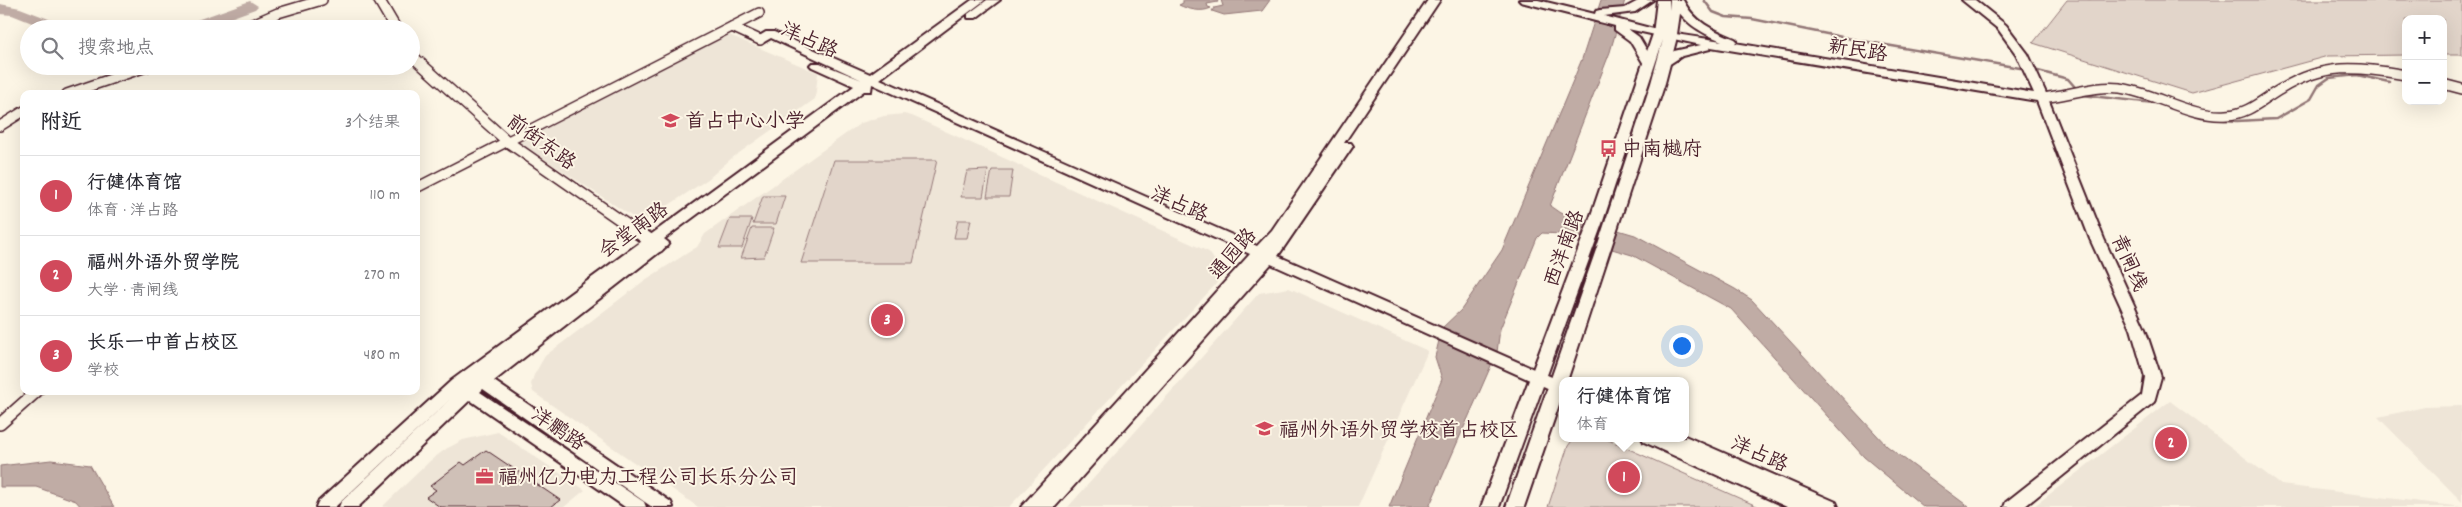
<!DOCTYPE html>
<html lang="zh">
<head>
<meta charset="utf-8">
<style>
  body { margin:0; font-family:Dekko,"LXGW WenKai TC",sans-serif; background:#f2f2f3; color:#2b2b33 }
  .controls { position:absolute; right:15px; top:15px; display:grid; overflow:hidden; border-radius:10px; box-shadow:0 5px 20px #0002 }
  .controls button { width:45px; height:45px; display:grid; place-items:center; padding:0; border:0; border-bottom:1px solid #e1e1e2; background:#fff; color:#2b2b33; font:25px sans-serif }
  .you { position:absolute; left:1681px; top:345px; width:18px; height:18px; margin:-12px; border:4px solid #fff; border-radius:50%; background:#1a73e8; box-shadow:0 0 0 8px #1a73e833 }
  .badge { display:grid; place-items:center; width:32px; height:32px; border-radius:50%; background:#d1495b; color:#fff; font-size:16px; font-weight:700 }
  .pin { position:absolute; translate:-50% -50%; border:2px solid #fff; box-shadow:0 1px 5px #0006 }
  .popup { position:absolute; left:1559px; top:377px; width:130px; height:65px; box-sizing:border-box; display:grid; place-content:center; border-radius:10px; background:#fff; filter:drop-shadow(0 1px 4px #0005); font-size:16px; white-space:nowrap; color:#7c7c81 }
  .popup b { font-size:19px; color:#2b2b33 }
  .popup::after { content:''; position:absolute; left:50%; top:100%; margin-left:-10px; border:10px solid transparent; border-top-color:#fff }
  .list { margin:0; padding:0; list-style:none }
  h2 { display:flex; justify-content:space-between; align-items:center; height:65px; margin:0; padding:0 20px; font-size:21px }
  h2 small { font-size:16px; font-weight:400; color:#7c7c81 }
  .list li { display:grid; grid-template-columns:32px 1fr auto; gap:15px; align-items:center; box-sizing:border-box; height:80px; padding:0 20px; border-top:1px solid #e1e1e2 }
  .list b { display:block; font-size:19px; white-space:nowrap }
  .list p { margin:0; font-size:16px; white-space:nowrap; color:#7c7c81 }
  .list em { font-size:16px; font-style:normal; color:#7c7c81 }
  .icon { flex:none; width:28px; height:28px; fill:none; stroke:currentColor; stroke-width:2; stroke-linecap:round; stroke-linejoin:round }
  .map { position:relative; flex:none; width:2462px; height:507px; overflow:hidden }
  .search { position:absolute; background:#fff; box-shadow:0 5px 20px #0002; left:20px; top:20px; width:400px; height:55px; display:flex; align-items:center; gap:12px; box-sizing:border-box; padding:0 18px; border-radius:28px; color:#7c7c81; font-size:19px }
  .panel { position:absolute; background:#fff; box-shadow:0 5px 20px #0002; left:20px; top:90px; width:400px; height:305px; border-radius:10px }
  .map>svg:first-child { display:block }
</style>
</head>
<body>
<div class="map">
<svg width="2462" height="507" viewBox="0 0 2462 507">
  <rect width="100%" height="100%" fill="#fcf5e5"/>
  <filter id="ink" filterUnits="userSpaceOnUse"><feTurbulence type="fractalNoise" baseFrequency=".02" numOctaves="2"/><feDisplacementMap in="SourceGraphic" scale="10" xChannelSelector="R" yChannelSelector="G"/><feConvolveMatrix kernelMatrix="1 2 1 2 8 2 1 2 1" color-interpolation-filters="sRGB"/></filter>
  <g filter="url(#ink)">
    <!-- built -->
    <g fill="#eee5d7">
      <path d="M727,34l91,39 -3,26 -83,59 -24,21 -66,44 -125,-82z"/>
      <path d="M904,114l8,2 297,136 10,15 1,8 -4,9 -207,223h-311l-165,-115 -2,-8 3,-9 11,-19 100,-76 52,-33 8,-13 156,-111 23,-7z"/>
      <path d="M1289,288l139,63 -70,156h-290l191,-214z"/>
      <path d="M2170,401l111,84 181,22h-429z"/>
      <path d="M2462,406v96l-84,-85 47,-10z"/>
      <path d="M498,432l87,58 -21,17h-182l49,-47 15,-11 17,-9z"/>
    </g>
    <!-- green -->
    <g fill="#e2d5ca" stroke="#967a7a">
      <path d="M2067,0h395v55h-19v-36h-37v36l-78,1 -136,37 -159,-50z"/>
      <path d="M834,160h103l-24,103h-112z"/>
      <path d="M988,170l-5,27h-22l6,-26z"/>
      <path d="M992,170h21l-4,27h-22z"/>
      <path d="M763,196h22l-9,28h-23z"/>
      <path d="M730,219h22l-10,29h-23z"/>
      <path d="M958,220h13l-4,18h-13z"/>
      <path d="M752,228h22l-10,29 -23,1z"/>
      <path d="M1574,438h30l155,69h-211l20,-61z"/>
    </g>
    <!-- water -->
    <g fill="#c0aca5" stroke="#917474">
      <path d="M1183,0h34l1,2 -11,2 1,3 3,1c-9,5 -24,1 -32,-3l4,-2z"/>
      <path d="M1221,0h49l-8,11 -38,4 -12,-4 2,-3 9,-2z"/>
      <path d="M1601,0h24l-15,52 -60,154 10,7 75,22 100,54 17,11 135,146 82,61h-45l-60,-50 -133,-148 -99,-54 -70,-21 -20,-1 -5,5 -37,91 -3,23 -68,155h-40l53,-128 -7,-22 7,-29 19,-18 41,-60 80,-191z"/>
      <path d="M51,460l39,5 24,42h-33l-5,-6 -40,-14h-36v-21z"/>
    </g>
    <g fill="none" stroke-linecap="round" stroke-linejoin="round">
      <!-- stream -->
      <g stroke="#917474" stroke-width="2.5">
        <path d="M1704,0l9,12 13,5 26,2 105,21 163,28"/>
        <path d="M2038,71l30,8 7,8"/>
        <path d="M2082,95l81,9"/>
        <path d="M2212,119l25,2 39,-2 35,-20 8,-14 10,-7 28,-3 32,7"/>
      </g>
      <!-- river -->
      <g fill="#c0aca5" fill-rule="evenodd">
        <path d="M250,1l8,5 -3,3 -55,20h-23l3,-3z"/>
        <path d="M0,4l20,4 47,18 3,3h-23l-35,-14 -12,-1z"/>
      </g>
    </g>
    <!-- building -->
    <path fill="#cfc0b7" stroke="#4a1f2b" d="M486,450l74,50 -9,7h-111l-14,-10 10,-7 -6,-4 31,-24 4,3z"/>
    <g fill="none" stroke-linecap="round" stroke-linejoin="round">
      <defs>
        <g id="minor-far1">
          <path d="M732,27l28,13"/>
          <path d="M241,29l37,-16 44,-13"/>
          <path d="M2443,84l19,5"/>
          <path d="M67,94l82,-28"/>
          <path d="M2041,98c26,-2 53,-13 79,-10 36,5 71,30 107,27 22,-1 36,-16 54,-26 44,-27 76,-22 125,-14"/>
          <path d="M0,126l24,-15"/>
          <path d="M416,188l343,-175"/>
        </g>
        <path id="minor" d="M0,424l37,-33"/>
        <g id="tertiary-far1">
          <path d="M379,0l17,29"/>
          <path d="M411,55l97,87 125,87"/>
        </g>
        <path id="tertiary" d="M632,228l26,18"/>
        <g id="secondary">
          <path d="M972,0h13l-105,79 377,167 15,-16 156,-230h12l-96,143h7l2,3 -75,110 285,126v13l-292,-131 -216,243h-34l229,-253 -378,-170 -1,7h-7l-200,148 5,4 -2,3 -173,135 177,121 2,5h-21l-169,-118 -3,3 164,110 2,5h-21l-155,-107 -112,107h-19l2,-5 117,-110 -123,115h-19l2,-5 134,-122 402,-294 -42,-19 -2,-2 2,-2h8l42,17 -91,-42 -7,4h-8v-4l10,-6h8l96,42z"/>
          <path d="M987,0h13l-24,18h-8v-4z"/>
          <path d="M1519,0h19l57,14 1,-3 4,-1 25,-2 15,-8h13l-18,12 -31,4 65,17 53,8c-23,-9 -39,-19 -51,-41h12c11,22 30,30 52,39l2,2 -2,2 299,50 -18,-39 -18,-25 -36,-29h13l31,25 22,29 17,37 59,148 41,90 16,48 -7,25 -130,105h-20l2,-5 136,-107 3,-18 -14,-48 -41,-90 -53,-138 -326,-54 -1,2 -28,7 -20,13 -6,-4 18,-14 27,-6 -73,-16 11,8 16,27 -6,4 -4,-2 -15,-25 -15,-11v-4l-94,-24z"/>
          <path d="M1685,436l151,66 2,5h-51l-143,-65 -2,-4h43z"/>
        </g>
        <path id="primary" d="M1657,0h12v10l1,-10h12l-6,41 -11,42 -83,253 -15,45h-4v12l-39,114h-18l90,-257 55,-167 12,-43 -60,181 -104,286h-18l108,-286 64,-187z"/>
      </defs>
      <!-- minor-far1 casing -->
      <use href="#minor-far1" stroke="#4a1f2b" stroke-width="12"/>
      <!-- minor casing -->
      <use href="#minor" stroke="#4a1f2b" stroke-width="14"/>
      <!-- tertiary-far1 casing -->
      <use href="#tertiary-far1" stroke="#4a1f2b" stroke-width="13"/>
      <!-- tertiary casing -->
      <use href="#tertiary" stroke="#4a1f2b" stroke-width="16"/>
      <!-- secondary casing -->
      <use href="#secondary" stroke="#4a1f2b" stroke-width="4"/>
      <!-- primary casing -->
      <use href="#primary" stroke="#4a1f2b" stroke-width="4"/>
      <!-- minor-far1 -->
      <use href="#minor-far1" stroke="#fcf5e5" stroke-width="9"/>
      <!-- minor -->
      <use href="#minor" stroke="#fcf5e5" stroke-width="11"/>
      <!-- tertiary-far1 -->
      <use href="#tertiary-far1" stroke="#fcf5e5" stroke-width="10"/>
      <!-- tertiary -->
      <use href="#tertiary" stroke="#fcf5e5" stroke-width="12"/>
      <!-- secondary -->
      <use href="#secondary" fill="#fcf5e5" fill-rule="evenodd"/>
      <!-- primary -->
      <use href="#primary" fill="#fcf5e5" fill-rule="evenodd"/>
    </g>
  </g>
  <!-- icons -->
  <defs>
    <symbol id="school-bare" viewBox="-9 -9 18 18"><path d="M0-5L7-2L0 1L-7-2ZM-4 1L0 2.5L4 1V4Q0 6-4 4Z" fill="#d1495b" stroke="#fcf5e5" stroke-width="2.5" paint-order="stroke"/></symbol>
    <symbol id="bus-bare" viewBox="-9 -9 18 18"><path d="M-5-6H5V4H4V6H2V4H-2V6H-4V4H-5ZM-3.5-4V0h7V-4ZM-3.5 1.2v1.5H-2V1.2ZM2 1.2v1.5H3.5V1.2Z" fill="#d1495b" stroke="#fcf5e5" stroke-width="2.5" paint-order="stroke"/></symbol>
    <symbol id="university-bare" viewBox="-9 -9 18 18"><path d="M0-5L7-2L0 1L-7-2ZM-4 1L0 2.5L4 1V4Q0 6-4 4Z" fill="#d1495b" stroke="#fcf5e5" stroke-width="2.5" paint-order="stroke"/></symbol>
    <symbol id="office-bare" viewBox="-9 -9 18 18"><path d="M-6-3h4V-5.5h4V-3h4V5H-6ZM-1-4.5V-3h2v-1.5ZM-6 0V1H6V0Z" fill="#d1495b" stroke="#fcf5e5" stroke-width="2.5" paint-order="stroke"/></symbol>
  </defs>
  <g fill-rule="evenodd">
    <use href="#school-bare" x="658" y="108" width="25" height="25"/>
    <use href="#bus-bare" x="1596" y="136" width="25" height="25"/>
    <use href="#university-bare" x="1252" y="416" width="25" height="25"/>
    <use href="#office-bare" x="472" y="464" width="25" height="25"/>
  </g>
  <g text-anchor="middle" stroke-width="4" stroke-linejoin="round" paint-order="stroke">
    <!-- street labels -->
    <g font-size="20" fill="#4a1f2b" stroke="#fcf5e5">
      <text transform="translate(810 39) rotate(24)" y="7">洋占路</text>
      <text transform="translate(1858 49) rotate(9)" y="7">新民路</text>
      <text transform="translate(542 141) rotate(36)" y="7">前街东路</text>
      <text transform="translate(1180 203) rotate(24)" y="7">洋占路</text>
      <text transform="translate(633 229) rotate(-36)" y="7">会堂南路</text>
      <text transform="translate(1563 248) rotate(-70)" y="7">西洋南路</text>
      <text transform="translate(1232 253) rotate(-49)" y="7">通园路</text>
      <text transform="translate(2130 262) rotate(66)" y="7">青闸线</text>
      <text transform="translate(559 428) rotate(34)" y="7">洋鹏路</text>
      <text transform="translate(1760 453) rotate(24)" y="7">洋占路</text>
    </g>
    <!-- poi labels -->
    <g font-size="20" fill="#4a1f2b" stroke="#fcf5e5" text-anchor="start">
      <text x="685" y="127">首占中心小学</text>
      <text x="1622" y="155">中南樾府</text>
      <text x="1279" y="436">福州外语外贸学校首占校区</text>
      <text x="498" y="483">福州亿力电力工程公司长乐分公司</text>
    </g>
  </g>
</svg>
<div class="controls">
<button>+</button>
<button>−</button>
</div>
<div class="you"></div>
<div class="pin badge" style="left:1624px;top:477px">1</div>
<div class="popup"><b>行健体育馆</b>体育</div>
<div class="pin badge" style="left:2171px;top:443px">2</div>
<div class="pin badge" style="left:887px;top:320px">3</div>
<div class="search"><svg class="icon" aria-label="search" viewBox="0 0 24 24"><circle cx="10" cy="10" r="6"/><path d="M15 15l6 6"/></svg>搜索地点</div>
<section class="panel">
<h2>附近<small>3个结果</small></h2>
<ul class="list">
<li><span class="badge">1</span><div><b>行健体育馆</b><p>体育 · 洋占路</p></div><em>110 m</em></li>
<li><span class="badge">2</span><div><b>福州外语外贸学院</b><p>大学 · 青闸线</p></div><em>270 m</em></li>
<li><span class="badge">3</span><div><b>长乐一中首占校区</b><p>学校</p></div><em>480 m</em></li>
</ul>
</section>
</div>
</body>
</html>
